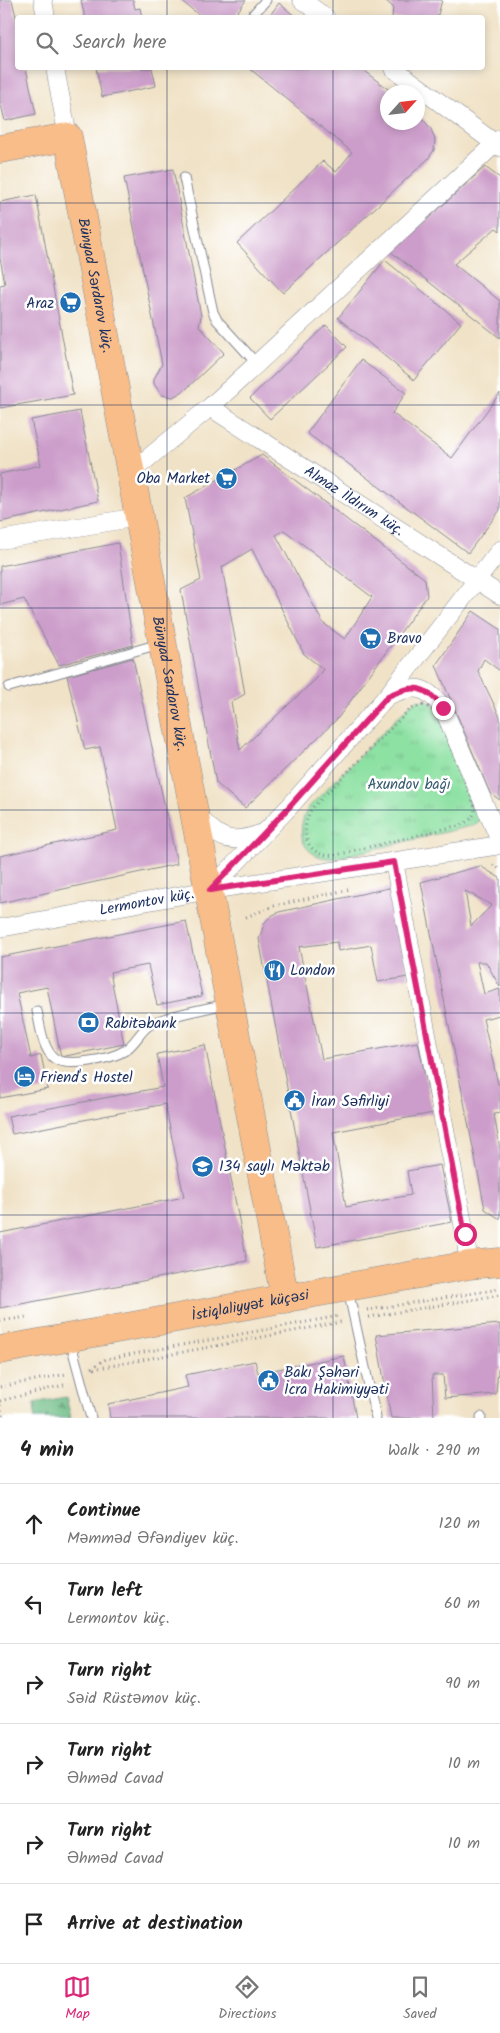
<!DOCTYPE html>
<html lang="en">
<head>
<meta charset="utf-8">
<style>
  body { margin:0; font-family:Kalam,sans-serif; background:#f6f6f6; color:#222 }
  .compass { position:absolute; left:380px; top:85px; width:45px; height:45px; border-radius:50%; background:#fff; box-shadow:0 2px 8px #0003; rotate:63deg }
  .stop { position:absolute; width:15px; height:15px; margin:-11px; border:4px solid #db2777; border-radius:50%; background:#fff }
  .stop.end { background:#db2777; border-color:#fff; box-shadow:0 1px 5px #0008 }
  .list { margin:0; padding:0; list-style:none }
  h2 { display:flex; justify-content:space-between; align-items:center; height:65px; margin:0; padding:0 20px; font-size:21px }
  h2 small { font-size:16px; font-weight:400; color:#767676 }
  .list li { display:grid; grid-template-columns:32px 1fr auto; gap:15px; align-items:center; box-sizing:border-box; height:80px; padding:0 20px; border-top:1px solid #e0e0e0 }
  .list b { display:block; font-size:19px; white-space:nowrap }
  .list p { margin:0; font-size:16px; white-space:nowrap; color:#767676 }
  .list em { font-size:16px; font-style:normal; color:#767676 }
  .icon { flex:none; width:28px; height:28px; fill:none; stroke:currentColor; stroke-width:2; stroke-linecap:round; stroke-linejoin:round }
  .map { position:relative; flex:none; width:500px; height:1418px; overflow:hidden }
  .search { position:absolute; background:#fff; box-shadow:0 2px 8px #0003; left:15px; right:15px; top:15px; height:55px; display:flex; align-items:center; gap:12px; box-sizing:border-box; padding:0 18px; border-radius:5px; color:#767676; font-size:19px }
  .sheet { height:545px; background:#fff }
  nav { display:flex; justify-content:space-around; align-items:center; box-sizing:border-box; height:70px; border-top:1px solid #e0e0e0; background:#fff; font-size:14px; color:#767676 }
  nav a { display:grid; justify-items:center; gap:2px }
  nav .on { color:#db2777 }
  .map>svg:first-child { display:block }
</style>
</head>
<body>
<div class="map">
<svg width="500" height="1418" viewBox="0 0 500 1418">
  <defs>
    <pattern id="forest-firs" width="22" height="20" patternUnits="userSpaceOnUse" patternTransform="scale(1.25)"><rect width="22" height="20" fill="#72bf89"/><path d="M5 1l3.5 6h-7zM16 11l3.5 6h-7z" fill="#5d9c73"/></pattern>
    <pattern id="park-tufts" width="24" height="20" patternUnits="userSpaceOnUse" patternTransform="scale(1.25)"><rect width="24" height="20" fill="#8de1a3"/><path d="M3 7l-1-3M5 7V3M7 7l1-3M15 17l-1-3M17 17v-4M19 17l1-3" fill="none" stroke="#79c18f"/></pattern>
  </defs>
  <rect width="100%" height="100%" fill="#fff"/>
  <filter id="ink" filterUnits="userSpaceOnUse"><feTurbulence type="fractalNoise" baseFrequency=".02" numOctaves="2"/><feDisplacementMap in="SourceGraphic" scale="10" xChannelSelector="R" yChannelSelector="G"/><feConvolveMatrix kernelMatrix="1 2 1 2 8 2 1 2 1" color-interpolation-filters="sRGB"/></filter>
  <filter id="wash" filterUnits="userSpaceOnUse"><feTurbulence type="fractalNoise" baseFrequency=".0096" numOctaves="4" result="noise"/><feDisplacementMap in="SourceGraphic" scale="20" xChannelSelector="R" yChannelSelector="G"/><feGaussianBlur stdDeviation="1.12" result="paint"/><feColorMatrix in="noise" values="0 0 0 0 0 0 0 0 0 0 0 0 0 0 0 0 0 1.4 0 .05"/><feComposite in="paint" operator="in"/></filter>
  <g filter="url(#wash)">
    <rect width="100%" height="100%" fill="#f0e2c6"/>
    <!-- forest -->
    <path fill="url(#forest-firs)" stroke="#467774" d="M66,1397l5,21h-37l1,-3 -1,-12z"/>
    <!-- park -->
    <path fill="url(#park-tufts)" stroke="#548880" d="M426,700l8,4 47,113 -4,6 -7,3 -134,32c-33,3 -43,-26 -27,-51l99,-100 8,-6z"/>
    <g id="blocks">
      <!-- building -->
      <g fill="#cc9dca" fill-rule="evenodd">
        <path d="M0,0h12l6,25v43h8l10,46 -31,7 -5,-20z"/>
        <path d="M81,0h52l2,9 5,-1 2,10h-57z"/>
        <path d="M180,0h66l-13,18h-30z"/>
        <path d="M385,0h57l-5,18h-45l1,-11z"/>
        <path d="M279,3l18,15h-29z"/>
        <path d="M96,68h56l4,18 -54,11z"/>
        <path d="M249,68h111l32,24h-4v30h30v-9l13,16 4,11 -1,10 -6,9 -145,134 -46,-50 86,-82 13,11 16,-20z"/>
        <path d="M485,167l15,11v53l-4,-3 -42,36 46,37v37l-109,-86z"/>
        <path d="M173,169l28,147 -2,10 25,27 -39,37 -12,7 -11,-2 -8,-11v-5l8,-15 -38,-186z"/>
        <path d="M36,195l37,200 -73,13v-123l5,-1 -5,-26v-56z"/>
        <path d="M385,260l76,63 -47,57 -76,-62z"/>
        <path d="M326,325l21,22 -77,72 -20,-21z"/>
        <path d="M361,360l45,33 -14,20 60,45 48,-65v117l-32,43 -161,-120z"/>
        <path d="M80,411l18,90 -98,21v-48l41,-9 -10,-45z"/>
        <path d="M262,455l163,124 2,17 -89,122 -93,90 -29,-25 -35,-193 20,-10 -16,-82zM284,530l88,67 -27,42 -22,-16 -47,-88zM252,549l52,105 19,15 -6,9 -77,72 -9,-48 14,-8 -23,-127z"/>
        <path d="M118,543l15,102 -74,20 -35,-66 -24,6v-39z"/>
        <path d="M473,611l27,18v42l-16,-12 -6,12 22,46v83l-10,-7 -54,-128z"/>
        <path d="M133,658l44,206 -177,39v-47l117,-26 -17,-83 -15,3 -18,-74z"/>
        <path d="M480,866l20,12v109l-14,-25h-9l7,32 16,-5v26l-17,4 15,65h2v29l-6,1 6,35v70l-15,-10 -64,-327zM465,891l27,14 -21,21z"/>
        <path d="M393,887l15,90 -30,5 -7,-37 -33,6 -1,-9 -38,5 23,112 96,-17 15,71 -100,19 13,75 65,-12 -4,-24 33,-6 12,57 -135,25 -58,-308 6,-17 6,-6 8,-4z"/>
        <path d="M186,921l16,75 -45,9 -9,-40 -38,7 14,72 -63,13 -14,-70 -30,6 14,65 10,-3 7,34 -48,9v-141z"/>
        <path d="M205,1045l42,216 -247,47v-75l184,-36 -19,-93 -153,30 -4,-18 155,-29 -6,-33z"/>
        <path d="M500,1324v45h-2l-2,25 -51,4 -2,-23h-11l2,43h-43l-15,-83z"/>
        <path d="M344,1356l12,62h-246l-2,-14 80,-17 -3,-12 70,-14 3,12z"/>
      </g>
    </g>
  </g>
  <g filter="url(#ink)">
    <use href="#blocks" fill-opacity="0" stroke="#868892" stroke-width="1"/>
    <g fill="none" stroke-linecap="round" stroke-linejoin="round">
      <defs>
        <g id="service">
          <path d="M250,18l16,-18"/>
          <path d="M184,178l29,134 4,8 40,44"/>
          <path d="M9,687l150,-43"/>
          <path d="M37,1011c3,13 5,37 17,47 12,10 57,1 70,-7 11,-7 15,-18 24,-25 11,-9 62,-18 78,-22"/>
          <path d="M348,1290l28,128"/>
          <path d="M70,1340l21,78"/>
          <path d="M481,1417v1"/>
        </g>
        <g id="minor">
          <path d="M43,0l3,18"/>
          <path d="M302,0l24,18"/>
          <path d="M55,68l13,69"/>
          <path d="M393,68l107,79"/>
          <path id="s1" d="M210,407l290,188"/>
          <path d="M130,473l80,-66 290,-268"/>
          <path d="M0,540l138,-23"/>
          <path d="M387,696c26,-12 39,-11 56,12l57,133"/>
          <path d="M195,813c24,27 35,33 70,19"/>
          <path d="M394,862l71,372 4,31"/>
          <path d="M210,890l80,-84 97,-110 113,-146"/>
          <path id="s2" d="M0,928l210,-38 290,-45"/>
        </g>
        <g id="primary">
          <path id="s3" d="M0,149l68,-12 217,1162"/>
          <path id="s4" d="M0,1350l469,-85 31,-3"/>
        </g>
      </defs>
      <!-- service casing -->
      <use href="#service" stroke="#868892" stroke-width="11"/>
      <!-- minor casing -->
      <use href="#minor" stroke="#868892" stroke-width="19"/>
      <!-- primary casing -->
      <use href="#primary" stroke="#868892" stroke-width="29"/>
      <!-- path -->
      <g stroke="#868892" stroke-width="3" stroke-dasharray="1 4" stroke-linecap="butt">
        <path d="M423,705l8,3 6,7 37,89c2,12 -3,17 -14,21l-124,30c-31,4 -38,-26 -23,-48l96,-97z"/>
        <path d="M493,865l7,4"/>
        <path d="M246,917l28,-11 77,-17"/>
        <path d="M367,1310l133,-21"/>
        <path d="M369,1317l131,-22"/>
        <path d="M0,1321l27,-4"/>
        <path d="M92,1368l14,-9 233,-43"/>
        <path d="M94,1369l247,-47"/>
        <path d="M0,1387l66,-13"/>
        <path d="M0,1401l68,-17"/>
        <path d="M0,1405l3,13"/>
      </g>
      <!-- service -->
      <use href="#service" stroke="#fff" stroke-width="9"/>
      <!-- minor -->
      <use href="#minor" stroke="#fff" stroke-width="18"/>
      <!-- primary -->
      <use href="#primary" stroke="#f8bd88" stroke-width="28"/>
    </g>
  </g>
  <g fill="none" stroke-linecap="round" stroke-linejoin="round" filter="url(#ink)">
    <!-- route -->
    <path stroke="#db2777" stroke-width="6" d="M443,708c-17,-23 -30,-24 -55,-12l-98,110 -80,84 184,-28 71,372"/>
  </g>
  <!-- grid -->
  <path fill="none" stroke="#1b2f5e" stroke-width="1" stroke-opacity="0.55" d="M167,0v18M333,0v18M167,68v1350M333,68v1350M0,203h500M0,405h500M0,608h500M0,810h500M0,1013h500M0,1215h500"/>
  <!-- icons -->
  <defs>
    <symbol id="supermarket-disc" viewBox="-11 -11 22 22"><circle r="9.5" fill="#1f6fb2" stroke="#fff"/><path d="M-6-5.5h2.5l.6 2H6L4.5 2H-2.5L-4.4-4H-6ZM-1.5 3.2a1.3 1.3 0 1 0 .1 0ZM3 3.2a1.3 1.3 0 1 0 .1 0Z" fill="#fff"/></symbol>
    <symbol id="restaurant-disc" viewBox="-11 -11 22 22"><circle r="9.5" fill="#1f6fb2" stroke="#fff"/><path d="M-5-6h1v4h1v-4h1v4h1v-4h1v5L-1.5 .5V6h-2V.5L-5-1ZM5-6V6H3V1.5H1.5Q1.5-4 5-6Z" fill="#fff"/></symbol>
    <symbol id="bank-disc" viewBox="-11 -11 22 22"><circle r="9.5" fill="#1f6fb2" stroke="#fff"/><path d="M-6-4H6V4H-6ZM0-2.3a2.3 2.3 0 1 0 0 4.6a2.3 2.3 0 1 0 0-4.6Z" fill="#fff"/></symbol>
    <symbol id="hotel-disc" viewBox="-11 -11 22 22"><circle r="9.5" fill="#1f6fb2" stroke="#fff"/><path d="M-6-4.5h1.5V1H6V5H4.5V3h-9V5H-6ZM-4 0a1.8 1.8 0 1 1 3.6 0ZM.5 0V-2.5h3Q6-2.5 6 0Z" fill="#fff"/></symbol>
    <symbol id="civic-disc" viewBox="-11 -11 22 22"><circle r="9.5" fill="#1f6fb2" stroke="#fff"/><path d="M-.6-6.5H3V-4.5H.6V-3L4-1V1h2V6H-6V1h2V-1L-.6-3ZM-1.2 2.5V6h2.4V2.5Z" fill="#fff"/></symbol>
    <symbol id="school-disc" viewBox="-11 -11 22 22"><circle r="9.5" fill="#1f6fb2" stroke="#fff"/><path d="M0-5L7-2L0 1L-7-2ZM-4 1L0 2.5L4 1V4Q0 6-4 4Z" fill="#fff"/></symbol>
  </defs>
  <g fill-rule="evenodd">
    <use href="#supermarket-disc" x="58" y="290" width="25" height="25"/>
    <use href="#supermarket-disc" x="214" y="466" width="25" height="25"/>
    <use href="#supermarket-disc" x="358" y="626" width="25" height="25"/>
    <use href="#restaurant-disc" x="262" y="958" width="25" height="25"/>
    <use href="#bank-disc" x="76" y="1010" width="25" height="25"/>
    <use href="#hotel-disc" x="12" y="1064" width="25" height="25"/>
    <use href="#civic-disc" x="282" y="1088" width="25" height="25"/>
    <use href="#school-disc" x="190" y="1154" width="25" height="25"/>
    <use href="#civic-disc" x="256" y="1368" width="25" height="25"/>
  </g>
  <g text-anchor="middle" stroke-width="5" stroke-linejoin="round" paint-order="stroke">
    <!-- street labels -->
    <g font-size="15" fill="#1b2f5e" stroke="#fff">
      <text dy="5" stroke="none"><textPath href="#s3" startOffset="220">Bünyad Sərdarov küç.</textPath></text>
      <text dy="5" stroke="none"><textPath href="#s1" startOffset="172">Almaz İldırım küç.</textPath></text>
      <text dy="5" stroke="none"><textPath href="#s3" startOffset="625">Bünyad Sərdarov küç.</textPath></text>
      <text dy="5" stroke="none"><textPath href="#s2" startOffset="149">Lermontov küç.</textPath></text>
      <text dy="5" stroke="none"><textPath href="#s4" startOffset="254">İstiqlaliyyət küçəsi</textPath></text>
    </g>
    <!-- poi labels -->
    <g font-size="15" fill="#1b2f5e" stroke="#fff" text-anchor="start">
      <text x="54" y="308" text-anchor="end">Araz</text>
      <text x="210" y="483" text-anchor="end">Oba Market</text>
      <text x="387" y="643">Bravo</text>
      <text x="290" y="975">London</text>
      <text x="105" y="1028">Rabitəbank</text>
      <text x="40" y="1082">Friend's Hostel</text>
      <text x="311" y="1106">İran Səfirliyi</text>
      <text x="219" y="1171">134 saylı Məktəb</text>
      <text x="284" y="1377">Bakı Şəhəri<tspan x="284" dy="17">İcra Hakimiyyəti</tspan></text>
    </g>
    <!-- park labels -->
    <g font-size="15" fill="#385c6f" stroke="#fff">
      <text x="409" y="789">Axundov bağı</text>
    </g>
  </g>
</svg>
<svg class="compass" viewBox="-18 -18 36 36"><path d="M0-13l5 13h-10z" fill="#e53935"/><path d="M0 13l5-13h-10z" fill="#767676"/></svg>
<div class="stop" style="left:465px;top:1234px"></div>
<div class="stop end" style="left:443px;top:708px"></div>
<div class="search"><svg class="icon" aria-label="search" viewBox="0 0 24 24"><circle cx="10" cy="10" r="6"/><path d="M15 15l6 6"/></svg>Search here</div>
</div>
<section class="sheet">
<h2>4 min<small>Walk · 290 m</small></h2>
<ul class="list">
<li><svg class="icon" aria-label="ahead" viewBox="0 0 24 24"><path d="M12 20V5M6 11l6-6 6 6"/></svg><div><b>Continue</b><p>Məmməd Əfəndiyev küç.</p></div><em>120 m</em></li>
<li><svg class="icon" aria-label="left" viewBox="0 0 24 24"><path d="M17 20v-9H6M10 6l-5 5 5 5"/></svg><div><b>Turn left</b><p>Lermontov küç.</p></div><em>60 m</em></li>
<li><svg class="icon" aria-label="right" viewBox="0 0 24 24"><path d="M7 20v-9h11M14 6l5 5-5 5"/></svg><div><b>Turn right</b><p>Səid Rüstəmov küç.</p></div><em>90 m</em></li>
<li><svg class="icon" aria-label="right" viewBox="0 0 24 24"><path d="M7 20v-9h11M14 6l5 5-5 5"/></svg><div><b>Turn right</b><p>Əhməd Cavad</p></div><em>10 m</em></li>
<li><svg class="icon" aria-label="right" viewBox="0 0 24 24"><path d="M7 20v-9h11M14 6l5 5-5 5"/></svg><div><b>Turn right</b><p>Əhməd Cavad</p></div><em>10 m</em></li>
<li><svg class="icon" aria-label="arrive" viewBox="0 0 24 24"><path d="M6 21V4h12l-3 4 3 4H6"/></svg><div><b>Arrive at destination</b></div></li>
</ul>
</section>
<nav>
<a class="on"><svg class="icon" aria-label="map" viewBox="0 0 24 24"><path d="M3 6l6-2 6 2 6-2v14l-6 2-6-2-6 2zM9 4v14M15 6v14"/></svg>Map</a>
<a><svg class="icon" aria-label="directions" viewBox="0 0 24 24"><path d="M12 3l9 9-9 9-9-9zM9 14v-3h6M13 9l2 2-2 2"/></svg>Directions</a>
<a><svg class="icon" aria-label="saved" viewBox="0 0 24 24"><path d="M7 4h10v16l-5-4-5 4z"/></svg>Saved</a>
</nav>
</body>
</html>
